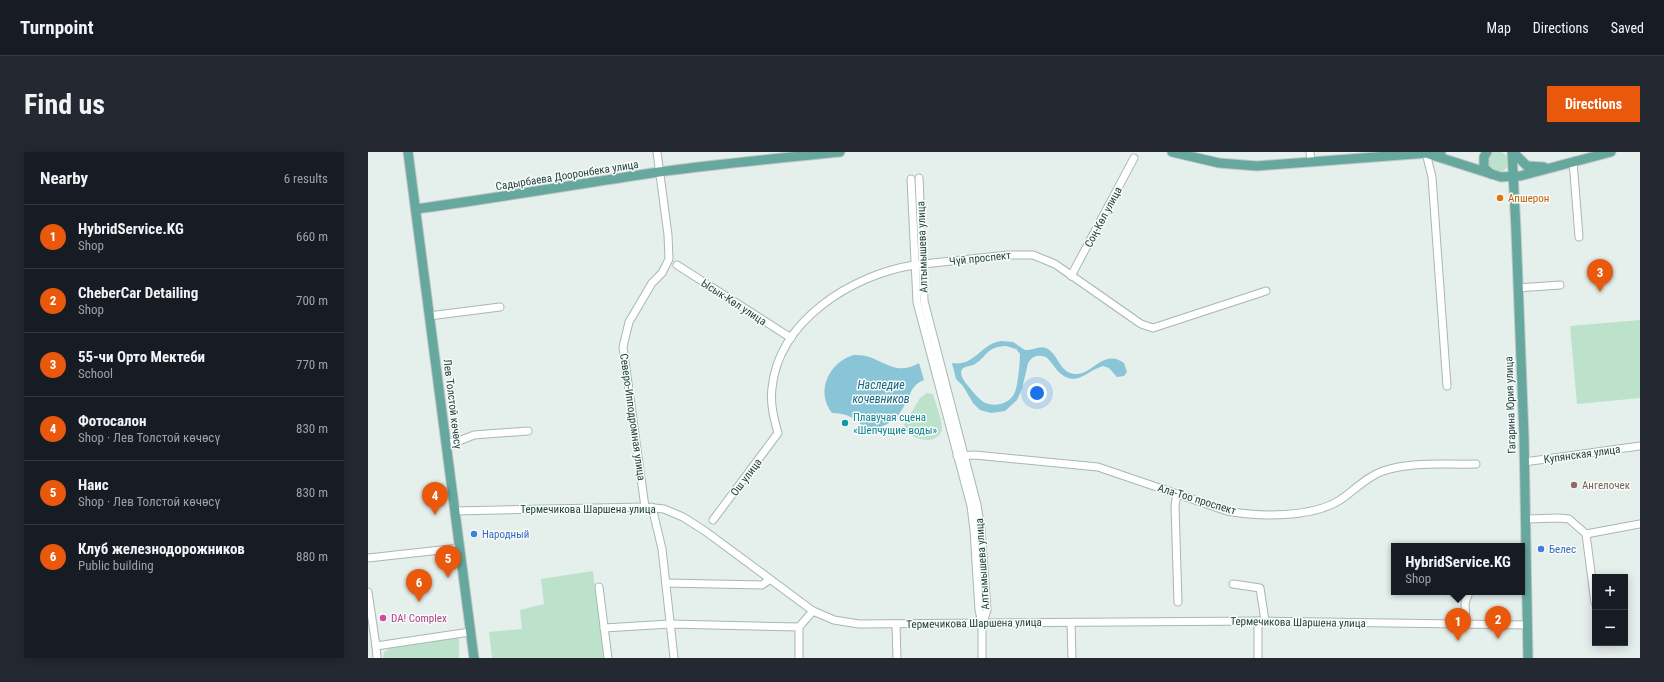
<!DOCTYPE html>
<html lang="en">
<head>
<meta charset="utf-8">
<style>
  body { margin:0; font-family:"Roboto Condensed",sans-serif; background:#242831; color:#f1f3f6 }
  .controls { position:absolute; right:12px; bottom:12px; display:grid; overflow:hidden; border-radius:0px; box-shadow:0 2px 10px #0003 }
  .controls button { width:36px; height:36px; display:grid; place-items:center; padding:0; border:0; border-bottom:1px solid #363941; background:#171b24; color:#f1f3f6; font:20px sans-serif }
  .you { position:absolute; left:669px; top:241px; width:14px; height:14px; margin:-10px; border:3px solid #fff; border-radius:50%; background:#1a73e8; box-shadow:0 0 0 6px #1a73e833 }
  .badge { display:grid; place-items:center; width:26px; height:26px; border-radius:50%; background:#ea580c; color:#fff; font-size:13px; font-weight:700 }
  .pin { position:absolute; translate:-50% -33px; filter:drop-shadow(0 1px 2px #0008) }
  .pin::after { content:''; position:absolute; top:21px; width:14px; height:12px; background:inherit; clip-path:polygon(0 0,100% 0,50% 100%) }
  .popup { position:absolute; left:1023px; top:391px; width:134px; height:52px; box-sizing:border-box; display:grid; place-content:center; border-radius:0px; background:#171b24; filter:drop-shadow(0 1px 3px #0005); font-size:13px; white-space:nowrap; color:#9ea1a6 }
  .popup b { font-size:15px; color:#f1f3f6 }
  .popup::after { content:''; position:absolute; left:50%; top:100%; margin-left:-8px; border:8px solid transparent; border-top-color:#171b24 }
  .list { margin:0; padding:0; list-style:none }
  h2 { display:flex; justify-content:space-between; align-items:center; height:52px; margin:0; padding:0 16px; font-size:17px }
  h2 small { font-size:13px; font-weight:400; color:#9ea1a6 }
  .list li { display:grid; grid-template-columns:26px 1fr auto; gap:12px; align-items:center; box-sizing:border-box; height:64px; padding:0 16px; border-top:1px solid #363941 }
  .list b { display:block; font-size:15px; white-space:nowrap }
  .list p { margin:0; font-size:13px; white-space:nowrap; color:#9ea1a6 }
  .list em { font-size:13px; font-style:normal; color:#9ea1a6 }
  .map { position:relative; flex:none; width:1272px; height:506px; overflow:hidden; border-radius:0px }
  header { display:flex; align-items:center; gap:24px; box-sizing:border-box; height:56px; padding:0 20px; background:#171b24; border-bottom:1px solid #363941 }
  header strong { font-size:19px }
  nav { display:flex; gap:22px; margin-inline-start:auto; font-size:14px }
  .intro { display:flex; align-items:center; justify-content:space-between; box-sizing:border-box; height:96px; padding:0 24px }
  h1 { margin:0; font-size:28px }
  .button { padding:10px 18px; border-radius:0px; background:#ea580c; color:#fff; font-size:14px; font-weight:700 }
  main { display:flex; gap:24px; padding:0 24px }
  aside { flex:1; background:#171b24; border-radius:0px; box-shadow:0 2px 10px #0003 }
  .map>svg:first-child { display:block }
</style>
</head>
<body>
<header>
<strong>Turnpoint</strong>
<nav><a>Map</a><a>Directions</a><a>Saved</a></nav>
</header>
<div class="intro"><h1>Find us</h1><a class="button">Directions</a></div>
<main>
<aside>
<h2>Nearby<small>6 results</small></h2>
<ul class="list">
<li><span class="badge">1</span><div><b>HybridService.KG</b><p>Shop</p></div><em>660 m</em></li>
<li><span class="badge">2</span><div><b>CheberCar Detailing</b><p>Shop</p></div><em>700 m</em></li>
<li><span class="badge">3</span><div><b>55-чи Орто Мектеби</b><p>School</p></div><em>770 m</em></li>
<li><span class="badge">4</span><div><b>Фотосалон</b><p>Shop · Лев Толстой көчөсү</p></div><em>830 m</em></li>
<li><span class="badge">5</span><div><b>Наис</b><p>Shop · Лев Толстой көчөсү</p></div><em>830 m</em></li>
<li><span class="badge">6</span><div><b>Клуб железнодорожников</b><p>Public building</p></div><em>880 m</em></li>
</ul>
</aside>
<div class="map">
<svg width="1272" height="506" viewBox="0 0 1272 506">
  <rect width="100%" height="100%" fill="#e5efec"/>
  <!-- green -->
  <g fill="#bde2cb">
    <circle cx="1129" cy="10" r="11"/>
    <path d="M1272,168v78l-63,6 -7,-78z"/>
    <path d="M559,241l6,1c2,8 9,25 9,34 -2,19 -35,13 -38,-3l16,-27z"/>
    <path d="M225,419l11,87h-112l-3,-26 33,-3 -2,-19 24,-6 -3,-25z"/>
    <path d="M91,485v21h-76l1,-6 11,-7z"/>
  </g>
  <!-- water -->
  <g fill="#8ac4d7" fill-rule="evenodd">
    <path d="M633,189l12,1 12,8c7,1 14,-5 21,-2 13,6 13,25 29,26 18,1 28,-26 49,-11l3,9 -3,4 -7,1 -8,-9 -6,-2c-15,4 -26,21 -42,8 -6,-5 -9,-12 -15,-17 -8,-3 -14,-1 -18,6l-6,26 -5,11 -12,11 -14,2 -11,-3 -7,-7 -10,-17 -7,-7 -4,-16c23,4 28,-19 49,-22zM638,194l10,3 4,5c0,9 -2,33 -6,40 -6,11 -22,14 -32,7 -5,-4 -9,-9 -13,-14 -4,-5 -8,-9 -8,-16 3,-6 9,-4 14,-7 14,-9 11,-17 31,-18z"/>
    <path d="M486,203c26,-2 38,24 65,8l5,17c-13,5 -13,14 -19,24 -8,17 -21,24 -39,27 -8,-13 -20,-18 -34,-18 -17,-22 -3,-51 22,-58z"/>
  </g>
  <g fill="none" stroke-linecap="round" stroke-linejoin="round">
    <defs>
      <g id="minor">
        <path d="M942,0l1,10"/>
        <path d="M1058,1l6,24 15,209"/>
        <path d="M1205,9l6,76"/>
        <path d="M551,26l5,123 53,204 4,24 6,81 -4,13"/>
        <path d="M543,27l6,123 54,204 3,24 5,80 3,13v35"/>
        <path d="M309,113l114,73"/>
        <path d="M703,124l63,-118"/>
        <path d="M1150,136l42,-3"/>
        <path d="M61,164l71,-9"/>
        <path d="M78,291l13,-2 15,-6 54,-4"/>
        <path d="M589,304l18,-1 123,12 129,44c32,6 85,7 113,-11 15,-10 26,-23 43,-29 29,-10 63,-6 93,-7"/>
        <path d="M1156,310l116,-16"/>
        <path d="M809,342l-2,11 3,97"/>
        <path d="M277,355l-22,-160 6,-25 23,-39 10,-10 7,-14 -1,-24 -11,-83"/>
        <path d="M284,355l10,42 12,109"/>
        <path d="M86,359l191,-4 19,2 19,8 22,14 108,80 21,9 25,4 399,-3 270,4"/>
        <path d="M1158,367l33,-1 10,1 17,15"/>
        <path d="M345,368l65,-87c-4,-14 -8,-29 -6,-45 7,-68 80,-113 142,-123l94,-10h25l22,9 86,60 12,4 113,-37"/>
        <path d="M0,406l91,-10"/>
        <path d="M298,431l96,2 7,-5"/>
        <path d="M865,432l27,4 5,33"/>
        <path d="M231,435l9,71"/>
        <path d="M0,440l8,54"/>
        <path d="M1227,451l-9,-69 54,-10"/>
        <path d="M703,471l1,35"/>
        <path d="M528,472l1,34"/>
        <path d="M1098,472l-1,-21 4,-11"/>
        <path d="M236,476l66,-4 129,3 14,-16"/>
        <path d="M9,506l-1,-12 94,-14"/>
        <path d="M431,506v-31"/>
        <path d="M890,506v-37"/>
      </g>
      <g id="major">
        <path d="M40,0l66,506"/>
        <path d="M804,0l47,11 38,3 184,-14"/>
        <path d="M1119,0l-3,5v11l7,6"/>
        <path d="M1144,0l4,78 8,207 4,221"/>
        <path d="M1145,0l14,14 17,1"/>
        <path d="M1061,2l72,23 19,-1 91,-24"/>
        <path d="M48,57c81,-11 162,-25 243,-37 60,-8 121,-14 181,-20"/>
      </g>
    </defs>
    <!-- minor casing -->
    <use href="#minor" stroke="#a7b8b4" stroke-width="9"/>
    <!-- major casing -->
    <use href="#major" stroke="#c1cac9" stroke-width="11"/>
    <!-- minor -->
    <use href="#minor" stroke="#fff" stroke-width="7"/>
    <!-- major -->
    <use href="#major" stroke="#67a89e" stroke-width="9"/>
  </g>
  <!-- markers -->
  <circle fill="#e8710a" stroke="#f7fbf9" stroke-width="1.5" cx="1132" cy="46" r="4"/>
  <circle fill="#0f9aa8" stroke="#f7fbf9" stroke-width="1.5" cx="477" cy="271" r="4"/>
  <circle fill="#8d6e63" stroke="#f7fbf9" stroke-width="1.5" cx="1206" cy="333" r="4"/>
  <g fill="#3f7fe0" stroke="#f7fbf9" stroke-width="1.5">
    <circle cx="106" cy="382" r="4"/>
    <circle cx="1173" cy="397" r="4"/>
  </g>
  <circle fill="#d1479c" stroke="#f7fbf9" stroke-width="1.5" cx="15" cy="466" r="4"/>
  <g text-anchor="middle" stroke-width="3" stroke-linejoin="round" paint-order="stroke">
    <!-- street labels -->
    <g font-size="11" fill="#22433e" stroke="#f7fbf9">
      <text transform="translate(199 23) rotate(-9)" y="4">Садырбаева Дооронбека улица</text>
      <text transform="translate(735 65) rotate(-62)" y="4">Соң-Көл улица</text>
      <text transform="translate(554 95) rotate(-92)" y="4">Алтымышева улица</text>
      <text transform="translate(612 106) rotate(-6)" y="4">Чүй проспект</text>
      <text transform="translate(366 150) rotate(33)" y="4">Ысык-Көл улица</text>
      <text transform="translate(85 252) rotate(83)" y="4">Лев Толстой көчөсү</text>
      <text transform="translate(1142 253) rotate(-92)" y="4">Гагарина Юрия улица</text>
      <text transform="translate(265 265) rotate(82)" y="4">Северо-Ипподромная улица</text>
      <text transform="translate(1214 302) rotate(-8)" y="4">Купянская улица</text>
      <text transform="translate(378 325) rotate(-53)" y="4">Ош улица</text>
      <text transform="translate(829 347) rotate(17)" y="4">Ала-Тоо проспект</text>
      <text x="220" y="361">Термечикова Шаршена улица</text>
      <text transform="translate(614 412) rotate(-94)" y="4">Алтымышева улица</text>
      <text transform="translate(930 470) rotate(1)" y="4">Термечикова Шаршена улица</text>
      <text transform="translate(606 471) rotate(-1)" y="4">Термечикова Шаршена улица</text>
    </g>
    <!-- food labels -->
    <g font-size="11" fill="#c56008" stroke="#f7fbf9" text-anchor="start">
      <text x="1140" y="50">Апшерон</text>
    </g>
    <!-- culture labels -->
    <g font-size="11" fill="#0d838f" stroke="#f7fbf9" text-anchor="start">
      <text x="485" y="269">Плавучая сцена<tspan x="485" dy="13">«Шепчущие воды»</tspan></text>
    </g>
    <!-- education labels -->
    <g font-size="11" fill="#785e54" stroke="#f7fbf9" text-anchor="start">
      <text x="1214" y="337">Ангелочек</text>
    </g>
    <!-- shop labels -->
    <g font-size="11" fill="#366cbe" stroke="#f7fbf9" text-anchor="start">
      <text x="114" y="386">Народный</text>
      <text x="1181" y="401">Белес</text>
    </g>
    <!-- hotel labels -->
    <g font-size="11" fill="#b23c85" stroke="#f7fbf9" text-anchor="start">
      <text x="23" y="470">DA! Complex</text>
    </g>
    <!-- water labels -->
    <g font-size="12" font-style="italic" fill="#176785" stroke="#f7fbf9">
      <text x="513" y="237">Наследие<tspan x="513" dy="14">кочевников</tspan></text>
    </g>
  </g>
</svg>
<div class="controls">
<button>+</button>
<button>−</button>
</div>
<div class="you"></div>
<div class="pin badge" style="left:1090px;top:489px">1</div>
<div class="popup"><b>HybridService.KG</b>Shop</div>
<div class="pin badge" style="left:1130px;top:487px">2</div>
<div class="pin badge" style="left:1232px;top:140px">3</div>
<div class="pin badge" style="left:67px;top:363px">4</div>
<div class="pin badge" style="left:80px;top:426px">5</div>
<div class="pin badge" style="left:51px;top:450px">6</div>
</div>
</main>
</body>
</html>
